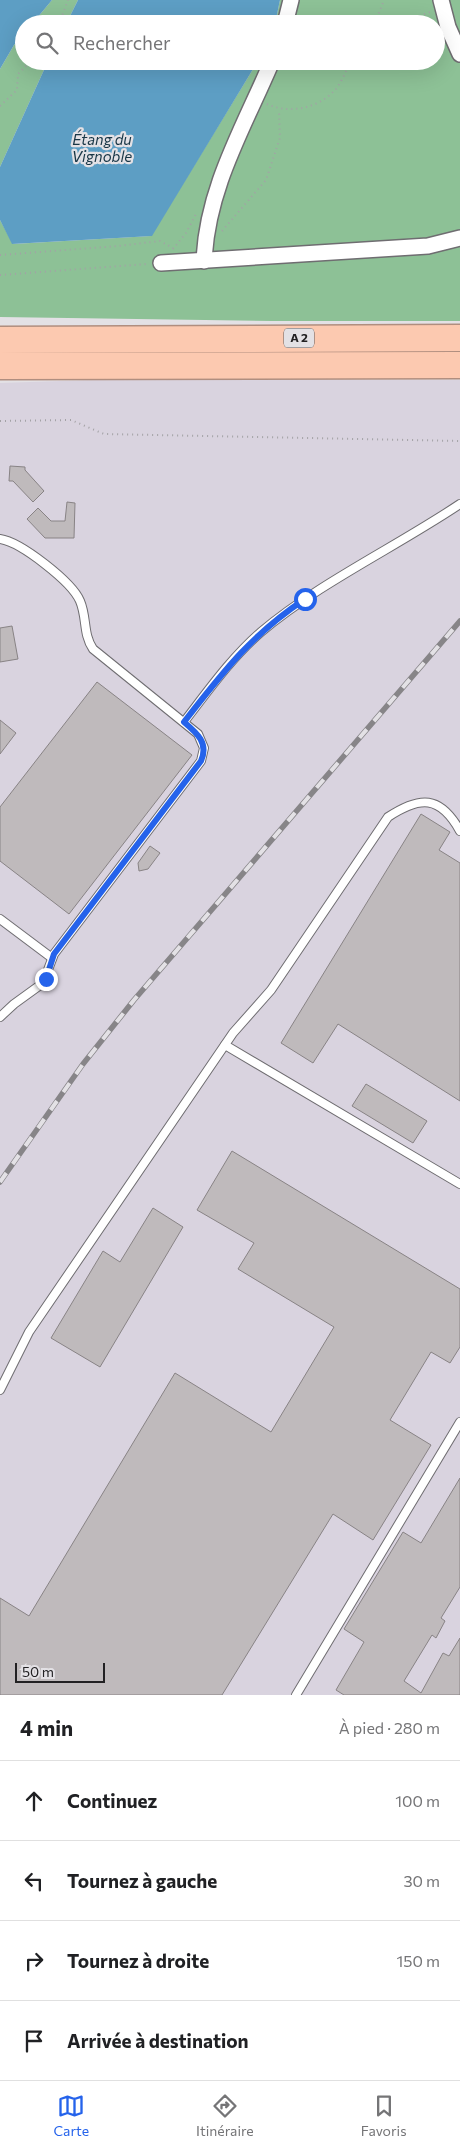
<!DOCTYPE html>
<html lang="fr">
<head>
<meta charset="utf-8">
<style>
  body { margin:0; font-family:Commissioner,sans-serif; background:#f2f2f2; color:#202124 }
  .scale { position:absolute; left:15px; bottom:12px; width:90px; box-sizing:border-box; padding-left:5px; border:2px solid #222123; border-top:0; font-size:14px; line-height:18px; white-space:nowrap; color:#222123; -webkit-text-stroke:4px #e3e1e5; paint-order:stroke }
  .stop { position:absolute; width:15px; height:15px; margin:-11px; border:4px solid #2563eb; border-radius:50%; background:#fff }
  .stop.end { background:#2563eb; border-color:#fff; box-shadow:0 1px 5px #0008 }
  .list { margin:0; padding:0; list-style:none }
  h2 { display:flex; justify-content:space-between; align-items:center; height:65px; margin:0; padding:0 20px; font-size:21px }
  h2 small { font-size:16px; font-weight:400; color:#757577 }
  .list li { display:grid; grid-template-columns:32px 1fr auto; gap:15px; align-items:center; box-sizing:border-box; height:80px; padding:0 20px; border-top:1px solid #e0e0e0 }
  .list b { display:block; font-size:19px; white-space:nowrap }
  .list em { font-size:16px; font-style:normal; color:#757577 }
  .icon { flex:none; width:28px; height:28px; fill:none; stroke:currentColor; stroke-width:2; stroke-linecap:round; stroke-linejoin:round }
  .map { position:relative; flex:none; width:460px; height:1695px; overflow:hidden }
  .search { position:absolute; background:#fff; box-shadow:0 5px 20px #0002; left:15px; right:15px; top:15px; height:55px; display:flex; align-items:center; gap:12px; box-sizing:border-box; padding:0 18px; border-radius:28px; color:#757577; font-size:19px }
  .sheet { height:385px; background:#fff }
  nav { display:flex; justify-content:space-around; align-items:center; box-sizing:border-box; height:70px; border-top:1px solid #e0e0e0; background:#fff; font-size:14px; color:#757577 }
  nav a { display:grid; justify-items:center; gap:2px }
  nav .on { color:#2563eb }
  .map>svg:first-child { display:block }
</style>
</head>
<body>
<div class="map">
<svg width="460" height="1695" viewBox="0 0 460 1695">
  <rect width="100%" height="100%" fill="#e3e1e5"/>
  <!-- built -->
  <path fill="#d9d3df" d="M123,379l337,1v1315h-460v-1312z"/>
  <!-- green -->
  <g fill="#8dc196">
    <path d="M52,0h26l-12,24h-34z"/>
    <path d="M280,0h180v321h-187l-273,-4v-97l13,24 138,-8 107,-175h178v-37h-161z"/>
    <path d="M24,33v28h24l-48,106v-98l14,-24z"/>
  </g>
  <!-- water -->
  <g fill="#5d9ec4">
    <path d="M0,0h52l-20,24h-8v9l-10,12 -14,24z"/>
    <path d="M78,0h202l-5,24h-209z"/>
    <path d="M48,61h210l-106,175 -140,8 -12,-24v-53z"/>
  </g>
  <!-- building -->
  <g fill="#bfbabc" stroke="#888385">
    <path d="M10,466l15,1v3l19,21 -11,11 -20,-21h-4z"/>
    <path d="M67,502l8,1 -1,35h-29l-18,-19 11,-11 13,13h14z"/>
    <path d="M12,626l6,33 -18,3v-34z"/>
    <path d="M97,682l95,73 -123,159 -69,-53v-54z"/>
    <path d="M0,720l16,13 -16,21z"/>
    <path d="M421,814l29,18 -11,18 21,13v238l-122,-77 -25,39 -32,-20z"/>
    <path d="M150,846l10,7 -12,16 -9,2 -1,-8z"/>
    <path d="M366,1084l61,37 -14,22 -61,-37z"/>
    <path d="M232,1151l228,138v58l-10,16 -19,-11 -41,68 41,25 -58,95 -40,-26 -111,181h-222v-97l29,18 146,-243 96,59 63,-105 -96,-58 16,-26 -57,-33z"/>
    <path d="M153,1208l30,19 -83,140 -49,-29 52,-87 17,11z"/>
    <path d="M460,1478v109l-19,31 4,3 -9,17 -4,-3 -28,46 17,12 22,-40 6,3 11,-18v57h-116l-8,-5 28,-48 -20,-13 59,-97 18,11z"/>
  </g>
  <g fill="none" stroke-linecap="round" stroke-linejoin="round">
    <defs>
      <g id="lane">
        <path d="M0,539c21,3 72,43 80,62 7,16 3,34 13,48l105,85 6,14 -3,13 -147,193 -11,29 -29,21 -14,13"/>
        <path d="M184,722c24,-31 47,-64 77,-90 58,-49 135,-85 199,-128"/>
        <path d="M0,919l52,39"/>
        <path d="M225,1045l235,139"/>
        <path d="M0,1390l29,-58 204,-299 38,-43 117,-173c32,-21 52,-22 72,14"/>
        <path d="M296,1695l164,-273"/>
      </g>
      <g id="street">
        <path d="M441,0l7,27 12,27"/>
        <path d="M285,24l6,-24"/>
        <path d="M204,261c3,-73 40,-134 68,-200"/>
        <path d="M161,263l267,-17 32,-8"/>
      </g>
      <g id="highway">
        <path d="M0,340l460,-2"/>
        <path d="M0,366l460,-1"/>
      </g>
    </defs>
    <!-- lane casing -->
    <use href="#lane" stroke="#6f6d71" stroke-width="10"/>
    <!-- street casing -->
    <use href="#street" stroke="#6f6d71" stroke-width="18"/>
    <!-- highway casing -->
    <use href="#highway" stroke="#b08e7f" stroke-width="29"/>
    <!-- path -->
    <g stroke="#a3a2a5" stroke-width="2" stroke-dasharray="1 4" stroke-linecap="butt">
      <path d="M377,18l7,-18"/>
      <path d="M59,24l9,-24"/>
      <path d="M373,24l4,-6h37l16,-6"/>
      <path d="M267,104c21,10 49,5 66,-12 8,-7 13,-22 18,-31"/>
      <path d="M0,106l17,-16 1,-16 13,-13"/>
      <path d="M222,231l44,-51 14,-42 -1,-28"/>
      <path d="M173,249l13,-16 10,-19"/>
      <path d="M0,255l118,-9 42,-5 13,7"/>
      <path d="M0,275l147,-11"/>
      <path d="M0,421l71,-1 33,14 356,7"/>
    </g>
    <!-- lane -->
    <use href="#lane" stroke="#fff" stroke-width="8"/>
    <!-- street -->
    <use href="#street" stroke="#fff" stroke-width="15"/>
    <!-- highway -->
    <use href="#highway" stroke="#fcc9b0" stroke-width="26"/>
    <defs>
      <path id="rail" d="M0,1182l83,-118 51,-64 326,-379"/>
    </defs>
    <!-- rail casing -->
    <use href="#rail" stroke="#878588" stroke-width="5.5"/>
    <!-- rail -->
    <use href="#rail" stroke="#e3e1e5" stroke-width="4" stroke-dasharray="11" stroke-linecap="butt"/>
  </g>
  <g fill="none" stroke-linecap="round" stroke-linejoin="round">
    <!-- route -->
    <path stroke="#2563eb" stroke-width="6" d="M46,979l8,-25 147,-193c8,-18 -4,-28 -17,-39 39,-50 67,-87 121,-123"/>
  </g>
  <g text-anchor="middle" stroke-width="4.5" stroke-linejoin="round" paint-order="stroke">
    <!-- shield labels -->
    <rect fill="#e3e1e5" stroke="#5c5b5d" stroke-width="1" x="284" y="328.5" width="30" height="19" rx="4"/>
    <g font-size="12" font-weight="bold" fill="#222123">
      <text x="299" y="342">A 2</text>
    </g>
    <!-- water labels -->
    <g font-size="15" font-style="italic" fill="#183646" stroke="#e3e1e5">
      <text x="102" y="145">Étang du<tspan x="102" dy="17">Vignoble</tspan></text>
    </g>
  </g>
</svg>
<div class="scale">50 m</div>
<div class="stop" style="left:305px;top:599px"></div>
<div class="stop end" style="left:46px;top:979px"></div>
<div class="search"><svg class="icon" aria-label="search" viewBox="0 0 24 24"><circle cx="10" cy="10" r="6"/><path d="M15 15l6 6"/></svg>Rechercher</div>
</div>
<section class="sheet">
<h2>4 min<small>À pied · 280 m</small></h2>
<ul class="list">
<li><svg class="icon" aria-label="ahead" viewBox="0 0 24 24"><path d="M12 20V5M6 11l6-6 6 6"/></svg><div><b>Continuez</b></div><em>100 m</em></li>
<li><svg class="icon" aria-label="left" viewBox="0 0 24 24"><path d="M17 20v-9H6M10 6l-5 5 5 5"/></svg><div><b>Tournez à gauche</b></div><em>30 m</em></li>
<li><svg class="icon" aria-label="right" viewBox="0 0 24 24"><path d="M7 20v-9h11M14 6l5 5-5 5"/></svg><div><b>Tournez à droite</b></div><em>150 m</em></li>
<li><svg class="icon" aria-label="arrive" viewBox="0 0 24 24"><path d="M6 21V4h12l-3 4 3 4H6"/></svg><div><b>Arrivée à destination</b></div></li>
</ul>
</section>
<nav>
<a class="on"><svg class="icon" aria-label="map" viewBox="0 0 24 24"><path d="M3 6l6-2 6 2 6-2v14l-6 2-6-2-6 2zM9 4v14M15 6v14"/></svg>Carte</a>
<a><svg class="icon" aria-label="directions" viewBox="0 0 24 24"><path d="M12 3l9 9-9 9-9-9zM9 14v-3h6M13 9l2 2-2 2"/></svg>Itinéraire</a>
<a><svg class="icon" aria-label="saved" viewBox="0 0 24 24"><path d="M7 4h10v16l-5-4-5 4z"/></svg>Favoris</a>
</nav>
</body>
</html>
